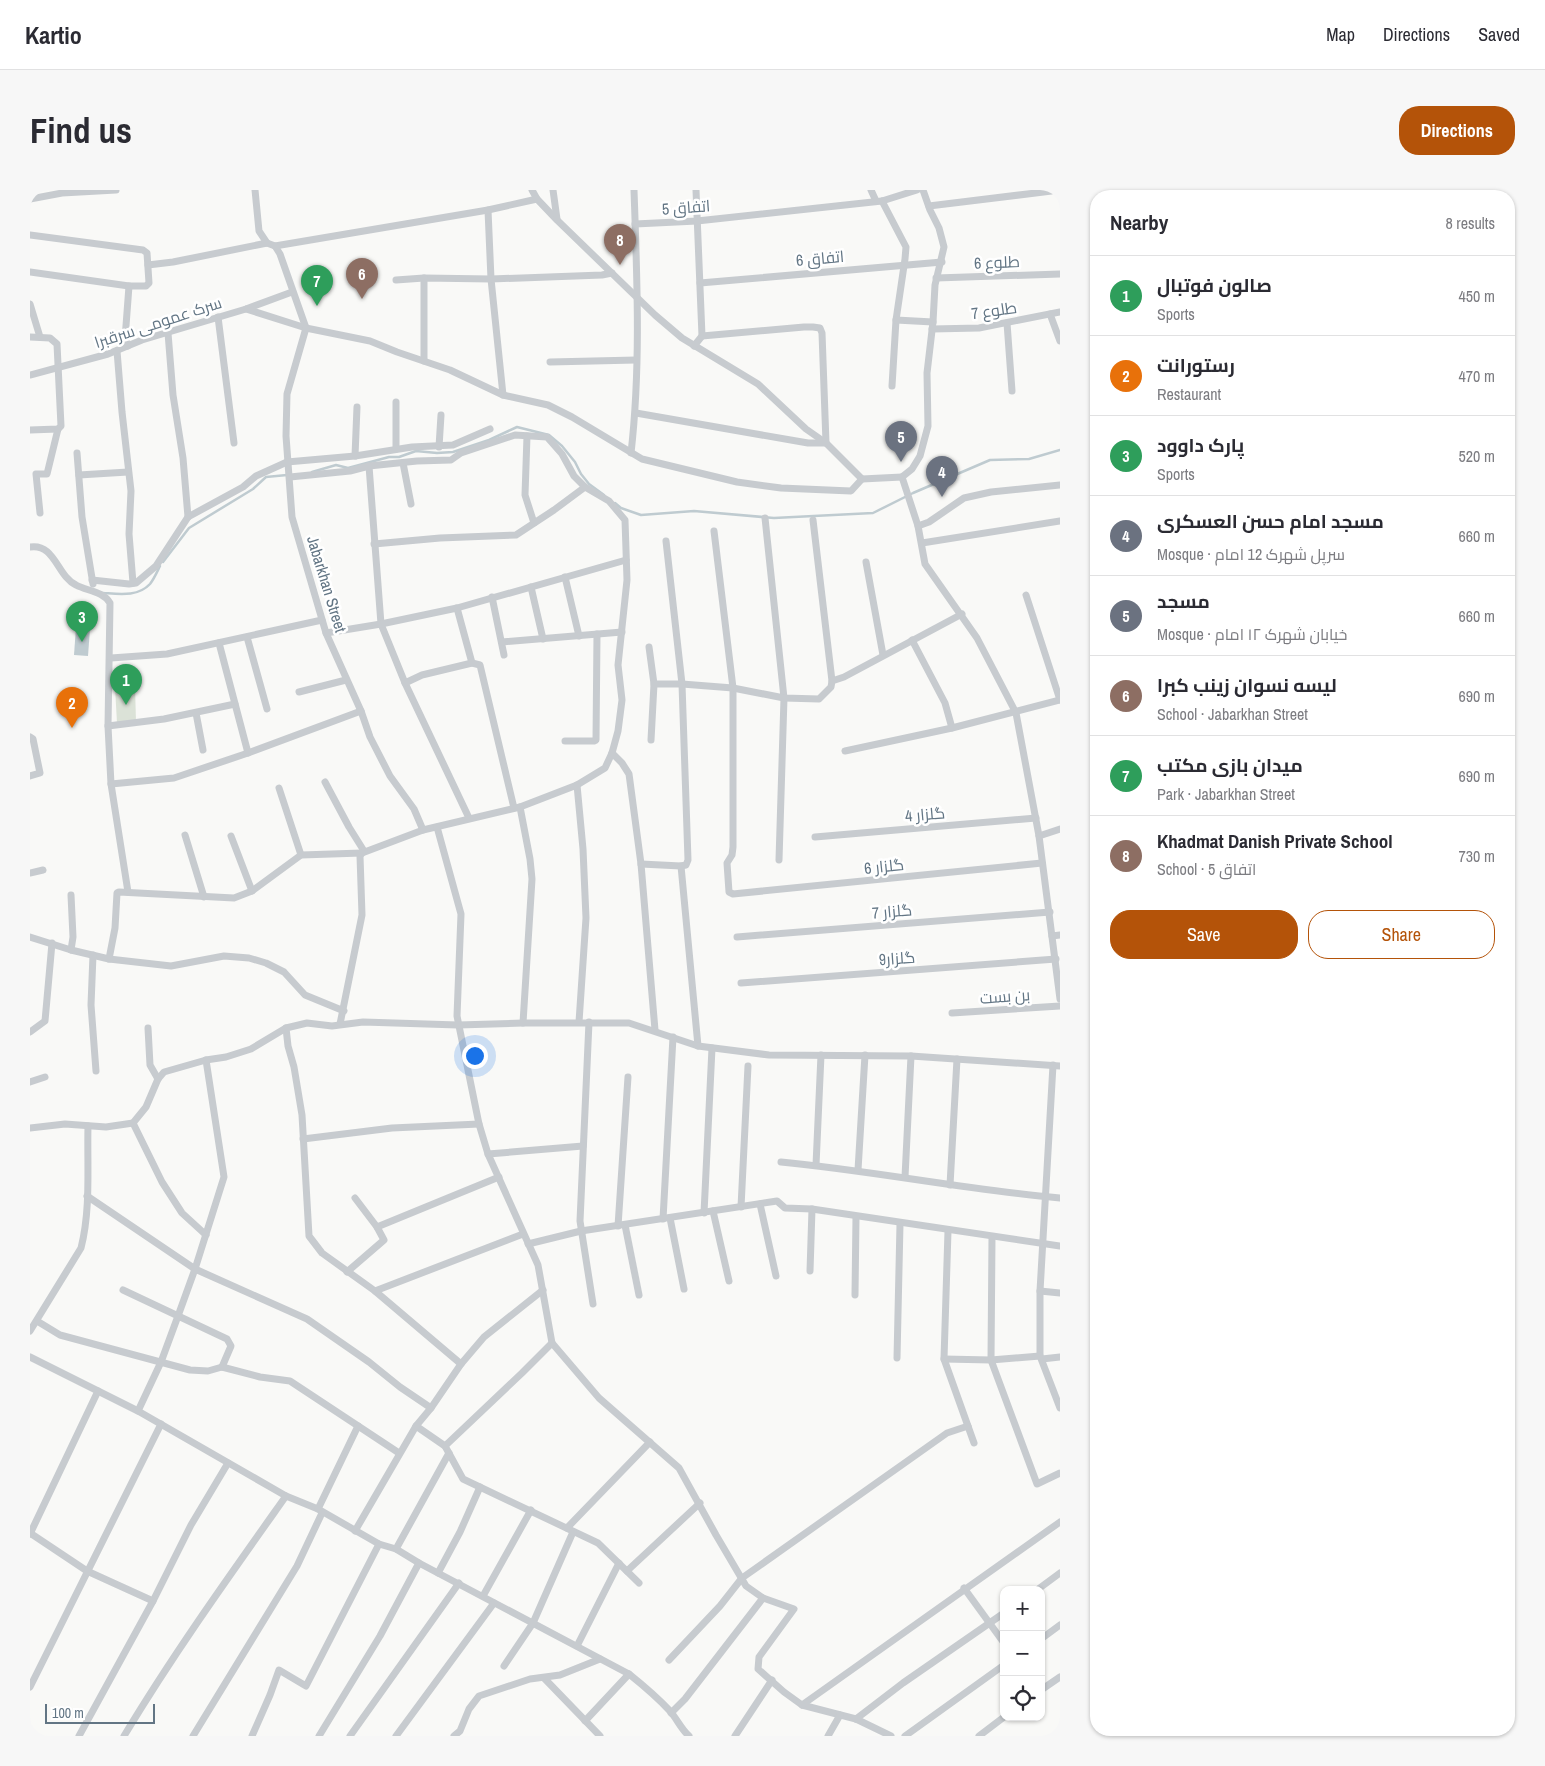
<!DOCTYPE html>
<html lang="en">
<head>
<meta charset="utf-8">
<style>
  body { margin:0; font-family:"Archivo Narrow",Cairo,sans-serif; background:#f7f7f7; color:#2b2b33 }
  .controls { position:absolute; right:15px; bottom:15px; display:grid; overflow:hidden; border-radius:10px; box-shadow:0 1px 4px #0004 }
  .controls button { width:45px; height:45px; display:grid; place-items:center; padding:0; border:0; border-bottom:1px solid #e1e1e2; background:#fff; color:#2b2b33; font:25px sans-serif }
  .scale { position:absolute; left:15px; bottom:12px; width:110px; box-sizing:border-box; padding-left:5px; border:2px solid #627584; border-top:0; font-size:14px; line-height:18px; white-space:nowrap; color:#627584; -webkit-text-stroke:4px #fff; paint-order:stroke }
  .you { position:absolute; left:444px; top:865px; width:18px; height:18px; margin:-12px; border:4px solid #fff; border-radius:50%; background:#1a73e8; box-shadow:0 0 0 8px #1a73e833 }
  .badge { display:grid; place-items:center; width:32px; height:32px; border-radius:50%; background:#b45309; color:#fff; font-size:16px; font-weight:700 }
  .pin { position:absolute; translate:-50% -41px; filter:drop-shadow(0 1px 2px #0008) }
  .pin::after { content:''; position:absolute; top:26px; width:18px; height:15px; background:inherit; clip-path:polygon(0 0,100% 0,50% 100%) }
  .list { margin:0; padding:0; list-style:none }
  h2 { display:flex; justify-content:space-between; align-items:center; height:65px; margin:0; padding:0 20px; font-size:21px }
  h2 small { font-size:16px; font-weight:400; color:#7c7c81 }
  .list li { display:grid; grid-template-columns:32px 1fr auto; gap:15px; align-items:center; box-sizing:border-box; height:80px; padding:0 20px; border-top:1px solid #e1e1e2 }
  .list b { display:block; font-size:19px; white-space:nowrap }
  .list p { margin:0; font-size:16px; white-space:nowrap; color:#7c7c81 }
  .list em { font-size:16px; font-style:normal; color:#7c7c81 }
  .actions { display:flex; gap:10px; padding:15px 20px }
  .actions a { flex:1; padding:11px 0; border:1px solid #b45309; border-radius:20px; text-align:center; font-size:18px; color:#b45309 }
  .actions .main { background:#b45309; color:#fff }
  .icon { flex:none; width:28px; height:28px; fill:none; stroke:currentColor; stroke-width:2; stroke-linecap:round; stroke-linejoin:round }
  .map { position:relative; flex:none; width:1030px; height:1546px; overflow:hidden; border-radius:20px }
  header { display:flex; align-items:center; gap:30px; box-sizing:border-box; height:70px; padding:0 25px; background:#fff; border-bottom:1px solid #e1e1e2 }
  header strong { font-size:24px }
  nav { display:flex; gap:28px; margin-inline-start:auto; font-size:18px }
  .intro { display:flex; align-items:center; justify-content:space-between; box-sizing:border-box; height:120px; padding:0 30px }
  h1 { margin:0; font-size:35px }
  .button { padding:12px 22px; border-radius:20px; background:#b45309; color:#fff; font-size:18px; font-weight:700 }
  main { display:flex; gap:30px; padding:0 30px }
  aside { flex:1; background:#fff; border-radius:20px; box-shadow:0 1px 4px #0004 }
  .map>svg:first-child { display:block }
</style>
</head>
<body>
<header>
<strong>Kartio</strong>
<nav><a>Map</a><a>Directions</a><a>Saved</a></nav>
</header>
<div class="intro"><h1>Find us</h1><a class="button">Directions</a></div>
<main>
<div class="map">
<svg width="1030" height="1546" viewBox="0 0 1030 1546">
  <rect width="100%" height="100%" fill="#f9f9f7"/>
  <!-- green -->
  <path fill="#dbe2d7" d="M105,496l1,36 -19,1 -2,-36z"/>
  <!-- water -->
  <path fill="#bfcbd0" d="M46,437l14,2 -2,27 -14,-1z"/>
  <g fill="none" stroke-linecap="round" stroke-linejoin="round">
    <!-- stream -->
    <g stroke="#bfcbd0" stroke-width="2.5">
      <path d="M282,282l24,-7 12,3 41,-11h10l17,-6 21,2 16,-1 36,-12 28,-13 32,8 13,11 13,16 6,12 8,10 15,11"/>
      <path d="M585,313l6,5 20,7 53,-4 80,7 99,-5 40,-20 77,-33 39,-1 31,-9"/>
      <path d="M133,372l26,-34 64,-39 13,-12 21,-2"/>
      <path d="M73,403c16,1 35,4 47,-9 4,-5 7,-12 10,-18"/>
    </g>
    <!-- minor -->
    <g stroke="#c7cbcf" stroke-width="7">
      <path d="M225,0l4,41 8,12"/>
      <path d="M502,0l5,9 20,21 98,95 27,23 76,46 48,45 20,14 36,36"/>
      <path d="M523,0l4,29"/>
      <path d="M841,0l5,11"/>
      <path d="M0,9l32,-6 54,-3"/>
      <path d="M852,11l24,46 -1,12 -9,61 -4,66"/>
      <path d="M899,16l131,-16"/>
      <path d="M458,20l3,69 12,116"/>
      <path d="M605,34l62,-3 185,-20 35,-11"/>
      <path d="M0,45l113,15 4,3 2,30 -3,3h-17l-99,-14"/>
      <path d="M245,56l213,-36 49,-11"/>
      <path d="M118,75l25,-3 94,-19 8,3 5,8 26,74"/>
      <path d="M906,88l124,-4"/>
      <path d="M366,90l28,-2 67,1 111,-4 10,-2"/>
      <path d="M670,93l242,-21"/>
      <path d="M0,114l10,33"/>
      <path d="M216,119l60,19 64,13 27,11 53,18 53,25 45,10 24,12 70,42 95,23 44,6 70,3 11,-12 40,-2"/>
      <path d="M1020,124l10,27"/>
      <path d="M188,127l16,126"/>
      <path d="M866,130l37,2"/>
      <path d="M977,133l5,68"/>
      <path d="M276,138l-19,66 -1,42 6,81 34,116 35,78 9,26 20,39 24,33 9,21"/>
      <path d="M902,139l47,-1 81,-16"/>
      <path d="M138,143l5,62 10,63 5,59"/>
      <path d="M0,147l20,1 7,6 4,82 -3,3 -28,1"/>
      <path d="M98,156l-3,-7 4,-53"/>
      <path d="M664,156l8,-10 -6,-146"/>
      <path d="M87,161l5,61 9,79 -2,43 4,49"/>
      <path d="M394,171v-83"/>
      <path d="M520,172l86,-2"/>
      <path d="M0,185l78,-21 34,-14 104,-31 46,-17"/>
      <path d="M606,223l172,30h18l-4,-110 -2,-5 -7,-1h-9l-102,9"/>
      <path d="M497,246l-2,59 9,28"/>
      <path d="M409,257l2,-32"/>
      <path d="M366,259v-47"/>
      <path d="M47,263l5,64 11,67"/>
      <path d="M601,263c10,-87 6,-176 3,-263"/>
      <path d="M325,266l2,-49"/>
      <path d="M373,273l8,41"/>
      <path d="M339,276l12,158 24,59 64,135"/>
      <path d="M49,285l49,-3"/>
      <path d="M260,287l60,-6 19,-5 48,-5 34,-1 10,-7 54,-18 32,2 15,17 12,22 11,11 24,14 16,19 2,60 -9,85 4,35 -4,31 -6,22 -7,15 -28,17 -57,22 -97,23 -61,23 -2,3 2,59 -22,109"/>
      <path d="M872,287l16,49 7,38 52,74 39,75 23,123 21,163"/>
      <path d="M872,287l10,-8 8,-13 8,-30 -1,-53 6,-51 2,-37 9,-38 -5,-19 -9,-18 -7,-20"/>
      <path d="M10,323l-4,-39h11l11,-45"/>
      <path d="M735,328l19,180 -5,162"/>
      <path d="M783,330l19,161"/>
      <path d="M888,336l11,-4 35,-24 27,-6 69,-7"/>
      <path d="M684,341l19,157v159l-1,8 -5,8 2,29 4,2 309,-31"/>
      <path d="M892,353l138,-22"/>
      <path d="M344,354l66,-6 76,-3 38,-25 31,-23"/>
      <path d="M0,357c25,-4 27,29 46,38 11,6 27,6 34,18l-2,123 3,58 17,108"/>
      <path d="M836,372l17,93"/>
      <path d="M535,387l14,59"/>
      <path d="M62,390l37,4 7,-1 20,-17 32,-49 55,-30 13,-11 31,-14 68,-6 57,-9 41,-2 37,-16"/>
      <path d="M501,397l12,52"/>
      <path d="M996,405l34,105"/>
      <path d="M462,407l12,58"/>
      <path d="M427,418l15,55"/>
      <path d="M296,443l55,-9 76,-16 169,-48"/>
      <path d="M217,447l20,72"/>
      <path d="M882,450l33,63 7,25"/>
      <path d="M472,452l120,-10"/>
      <path d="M189,453l29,110"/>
      <path d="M619,457l5,37 -3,56"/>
      <path d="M81,468l56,-4 155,-34"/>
      <path d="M375,493l17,-8 50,-12 8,2 34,143"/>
      <path d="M624,494h28l51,4 51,10 35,1 12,-12 1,-6 12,-4 118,-63"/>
      <path d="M269,502l47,-12"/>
      <path d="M166,523l7,37"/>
      <path d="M78,536l56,-7 71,-15"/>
      <path d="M0,547l3,2 7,34 -10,3"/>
      <path d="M535,551h29l2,-1 1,-106"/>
      <path d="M815,561l107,-23 108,-28"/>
      <path d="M582,563l10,10 7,11 12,90 14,166"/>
      <path d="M295,592l24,45 15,24"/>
      <path d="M81,594l63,-6 74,-25 113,-42"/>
      <path d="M547,595l6,64 3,69 -7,104"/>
      <path d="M249,598l22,67"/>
      <path d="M490,617l10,52 2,20 -9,144"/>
      <path d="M407,637l24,87 -4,102 22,108 9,30 50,111 14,78 47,55 80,70 37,67 30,51 17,12 31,11 -35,48 -1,12 26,23 18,13 54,14 35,17"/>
      <path d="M155,645l19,62"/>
      <path d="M201,646l21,55"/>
      <path d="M1009,646l21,-7"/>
      <path d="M785,647l221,-19"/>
      <path d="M611,674l40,2 5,-1 2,-5 -6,-176 -16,-143"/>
      <path d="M651,676l17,180"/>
      <path d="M0,683l13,-3"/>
      <path d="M1022,746l8,-1"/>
      <path d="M0,747l41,13 38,9 62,7 53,-10 25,2 17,5 18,9 21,23 39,16"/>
      <path d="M707,747l313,-25"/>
      <path d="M41,760l2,-13 -2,-42"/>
      <path d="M63,765l-2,50 5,66"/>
      <path d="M79,769l6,-31 2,-35 2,-1 115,6 18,-7 49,-36 61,-2"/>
      <path d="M711,793l315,-24"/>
      <path d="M922,823l108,-7"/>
      <path d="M559,832l-9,199 13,83"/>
      <path d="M118,838l2,37 8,14"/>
      <path d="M256,838l2,18 6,21 8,48 7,121 13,17 53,38 86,73"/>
      <path d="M0,842l15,-11 7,-78"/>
      <path d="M1023,875l-13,226v65l20,52"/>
      <path d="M0,892l15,-5"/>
      <path d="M103,933l29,59 20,31 24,22"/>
      <path d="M0,938l35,-4 41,3 27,-4 13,-16 12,-28 6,-7 42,-12 20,-3 25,-8 35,-21 21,-5 25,3 31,-4 95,3 65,-2h106l69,23 71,9 142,1 149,10"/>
      <path d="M273,949l89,-11 87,-4"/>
      <path d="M458,964l95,-8"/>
      <path d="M751,972c94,9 186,28 279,36"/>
      <path d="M786,975l5,-110"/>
      <path d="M828,980l7,-115"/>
      <path d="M875,987l6,-121"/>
      <path d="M920,995l7,-126"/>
      <path d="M57,1006l108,73 112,50 62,43 31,25 31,21"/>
      <path d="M730,1014l16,72"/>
      <path d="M711,1017l7,-141"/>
      <path d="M683,1021l16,70"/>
      <path d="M674,1023l8,-165"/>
      <path d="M640,1028l14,71"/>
      <path d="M633,1029l10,-182"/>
      <path d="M595,1035l14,70"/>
      <path d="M588,1036l10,-149"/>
      <path d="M347,1037l122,-50"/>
      <path d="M918,1041l-4,128 30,84"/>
      <path d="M962,1047l-1,123 46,124 23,-11"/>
      <path d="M498,1054l53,-13 196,-30 8,7 27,1 248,37"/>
      <path d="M780,1081l2,-62"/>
      <path d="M317,1082l37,-32 -7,-13 -22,-29"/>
      <path d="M93,1100l104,49 4,7 -9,21"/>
      <path d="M345,1101l148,-57"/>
      <path d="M1010,1101l20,2"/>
      <path d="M825,1105l1,-78"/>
      <path d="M7,1131l23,14 130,35 18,1 14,-4 38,10 30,4 109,72"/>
      <path d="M0,1141l51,-83c10,-39 6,-83 7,-122"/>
      <path d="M0,1167l108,54 148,85 32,13 61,35 17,5 23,14 210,111c15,12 28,23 41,37 7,8 11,18 19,25"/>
      <path d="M867,1168l3,-134"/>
      <path d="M914,1169l47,1 49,-4"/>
      <path d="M1012,1169l18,-2"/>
      <path d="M108,1221l23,-49 17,-46 17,-47 29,-92 -18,-117"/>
      <path d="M386,1236l29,20 18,33 135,64 41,40"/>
      <path d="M415,1256l77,-73 30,-30"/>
      <path d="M288,1319l40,-83"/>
      <path d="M537,1338l83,-86"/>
      <path d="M325,1341l61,-105 15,-18 30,-44 23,-27 59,-47"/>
      <path d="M0,1343l57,38 66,30"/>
      <path d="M0,1344l68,-143"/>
      <path d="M366,1359l53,-96"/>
      <path d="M597,1381l73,-68"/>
      <path d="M408,1383l22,-41 20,-45"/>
      <path d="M934,1398l40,55"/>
      <path d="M1007,1400l23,-17"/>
      <path d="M453,1406l48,-86"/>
      <path d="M1011,1449l19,-14"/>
      <path d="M547,1456l42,-83"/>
      <path d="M639,1470l51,-54 22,-28 205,-145 21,-7"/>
      <path d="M474,1476l29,-43 40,-91"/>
      <path d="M514,1488l56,58"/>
      <path d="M0,1497l131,-263"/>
      <path d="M1011,1500l19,-13"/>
      <path d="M772,1515l258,-183"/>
      <path d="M641,1523l14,-14 78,-101"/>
      <path d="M826,1529l47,-36 101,-70"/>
      <path d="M555,1531l44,-47"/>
      <path d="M49,1546l74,-135 38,-76 37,-62"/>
      <path d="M94,1546c50,-83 106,-161 162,-240"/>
      <path d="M163,1546l104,-170 25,-53"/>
      <path d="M222,1546l18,-41 9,-25 27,16 73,-142"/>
      <path d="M289,1546l61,-100 39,-73"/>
      <path d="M320,1546l109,-153"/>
      <path d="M366,1546l98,-133"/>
      <path d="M424,1546l6,-5 9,-22 10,-13 51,-17 30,-4 40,-16"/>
      <path d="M705,1546l37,-56"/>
      <path d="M798,1546l12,-21"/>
      <path d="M875,1546l99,-71"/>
      <path d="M949,1546l25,-19"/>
      <path d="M1026,1546l4,-3"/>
    </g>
  </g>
  <g text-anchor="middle" stroke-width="5" stroke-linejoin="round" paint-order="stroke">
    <!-- street labels -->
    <g font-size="16" fill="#627584" stroke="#fff">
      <text transform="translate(656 17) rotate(-4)" y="6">اتفاق 5</text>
      <text transform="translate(790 68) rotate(-5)" y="6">اتفاق 6</text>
      <text transform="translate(967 72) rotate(-2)" y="6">طلوع 6</text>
      <text transform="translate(964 120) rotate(-8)" y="6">طلوع 7</text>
      <text transform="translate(128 132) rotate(-18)" y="6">سرک عمومی سرقبرا</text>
      <text transform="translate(297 394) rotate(73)" y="6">Jabarkhan Street</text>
      <text transform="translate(895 624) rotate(-5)" y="6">گلزار 4</text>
      <text transform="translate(854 676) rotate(-6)" y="6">گلزار 6</text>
      <text transform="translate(862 721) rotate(-5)" y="6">گلزار 7</text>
      <text transform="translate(867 768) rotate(-4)" y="6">گلزار9</text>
      <text transform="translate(975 806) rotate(-4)" y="6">بن بست</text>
    </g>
  </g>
</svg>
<div class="controls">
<button>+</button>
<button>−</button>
<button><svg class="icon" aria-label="locate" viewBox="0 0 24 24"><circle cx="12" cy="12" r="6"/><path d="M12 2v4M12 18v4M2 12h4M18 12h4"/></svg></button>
</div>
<div class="scale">100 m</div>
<div class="you"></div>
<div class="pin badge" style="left:96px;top:515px;background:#2e9e5b">1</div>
<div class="pin badge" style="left:42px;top:538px;background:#e8710a">2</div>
<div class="pin badge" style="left:52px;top:452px;background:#2e9e5b">3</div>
<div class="pin badge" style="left:912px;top:307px;background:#6b7280">4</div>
<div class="pin badge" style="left:871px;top:272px;background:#6b7280">5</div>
<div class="pin badge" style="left:332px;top:109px;background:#8d6e63">6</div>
<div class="pin badge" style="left:287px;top:116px;background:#2e9e5b">7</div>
<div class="pin badge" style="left:590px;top:75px;background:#8d6e63">8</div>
</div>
<aside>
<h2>Nearby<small>8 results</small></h2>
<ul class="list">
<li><span class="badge" style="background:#2e9e5b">1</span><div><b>صالون فوتبال</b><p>Sports</p></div><em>450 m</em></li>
<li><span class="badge" style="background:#e8710a">2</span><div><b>رستورانت</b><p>Restaurant</p></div><em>470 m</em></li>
<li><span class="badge" style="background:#2e9e5b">3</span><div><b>پارک داوود</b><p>Sports</p></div><em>520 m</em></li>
<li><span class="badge" style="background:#6b7280">4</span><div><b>مسجد امام حسن العسکری</b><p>Mosque · سرپل شهرک 12 امام</p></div><em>660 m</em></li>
<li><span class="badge" style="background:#6b7280">5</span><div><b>مسجد</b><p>Mosque · خیابان شهرک ۱۲ امام</p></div><em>660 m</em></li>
<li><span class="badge" style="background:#8d6e63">6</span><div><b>لیسه نسوان زینب کبرا</b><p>School · Jabarkhan Street</p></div><em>690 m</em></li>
<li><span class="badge" style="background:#2e9e5b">7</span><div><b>میدان بازی مکتب</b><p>Park · Jabarkhan Street</p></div><em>690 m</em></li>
<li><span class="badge" style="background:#8d6e63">8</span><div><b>Khadmat Danish Private School</b><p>School · اتفاق 5</p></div><em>730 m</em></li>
</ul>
<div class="actions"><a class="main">Save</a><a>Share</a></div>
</aside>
</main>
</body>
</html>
